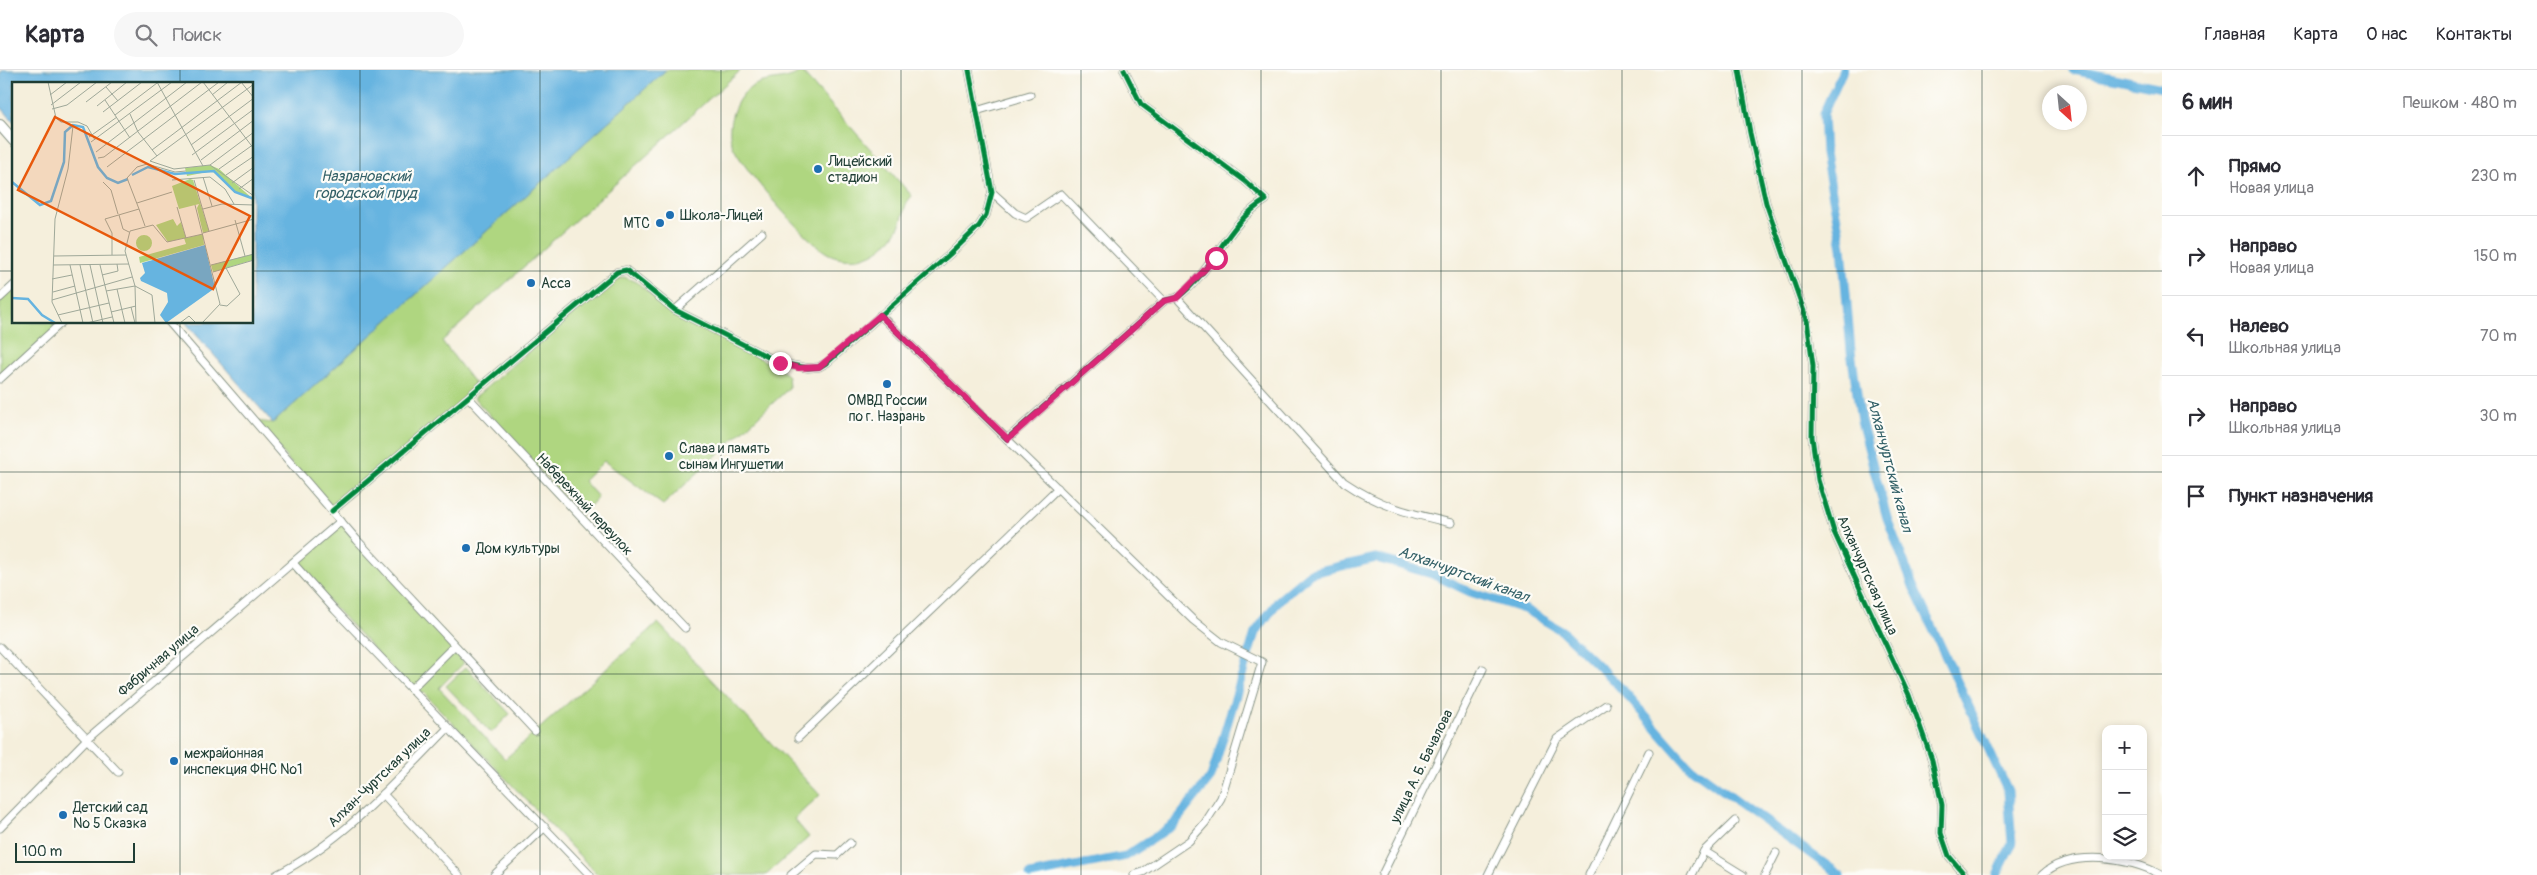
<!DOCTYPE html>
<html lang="ru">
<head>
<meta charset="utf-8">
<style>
  body { margin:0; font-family:Pangolin,sans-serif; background:#f7f7f7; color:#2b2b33 }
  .controls { position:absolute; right:15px; bottom:15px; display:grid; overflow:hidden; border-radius:10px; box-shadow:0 2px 8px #0003 }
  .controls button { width:45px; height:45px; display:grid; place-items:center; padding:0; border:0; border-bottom:1px solid #e1e1e2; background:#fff; color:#2b2b33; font:25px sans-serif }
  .compass { position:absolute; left:2042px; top:15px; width:45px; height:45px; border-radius:50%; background:#fff; box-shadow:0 2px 8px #0003; rotate:153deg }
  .scale { position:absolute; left:15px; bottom:12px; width:120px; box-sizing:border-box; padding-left:5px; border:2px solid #1f3d34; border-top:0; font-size:14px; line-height:18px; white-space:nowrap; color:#1f3d34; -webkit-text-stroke:4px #fdfcf7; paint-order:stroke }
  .stop { position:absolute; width:15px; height:15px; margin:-11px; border:4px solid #db2777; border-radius:50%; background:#fff }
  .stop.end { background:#db2777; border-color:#fff; box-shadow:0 1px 5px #0008 }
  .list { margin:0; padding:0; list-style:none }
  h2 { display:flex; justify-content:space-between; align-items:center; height:65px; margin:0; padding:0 20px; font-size:21px }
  h2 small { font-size:16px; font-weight:400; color:#7c7c81 }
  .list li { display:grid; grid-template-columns:32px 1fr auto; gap:15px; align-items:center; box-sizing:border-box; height:80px; padding:0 20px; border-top:1px solid #e1e1e2 }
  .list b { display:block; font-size:19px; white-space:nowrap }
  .list p { margin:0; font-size:16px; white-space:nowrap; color:#7c7c81 }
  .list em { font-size:16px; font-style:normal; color:#7c7c81 }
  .icon { flex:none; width:28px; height:28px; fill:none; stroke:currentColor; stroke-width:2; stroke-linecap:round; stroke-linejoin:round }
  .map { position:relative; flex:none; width:2162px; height:805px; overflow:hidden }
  header { display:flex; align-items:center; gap:30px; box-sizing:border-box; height:70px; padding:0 25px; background:#fff; border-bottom:1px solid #e1e1e2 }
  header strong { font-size:24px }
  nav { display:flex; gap:28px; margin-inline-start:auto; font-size:18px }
  .search { width:350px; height:45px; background:#f7f7f7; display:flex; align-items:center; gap:12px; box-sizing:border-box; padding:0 18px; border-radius:28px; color:#7c7c81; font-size:19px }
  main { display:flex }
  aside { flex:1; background:#fff }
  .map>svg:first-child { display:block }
</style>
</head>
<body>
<header>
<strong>Карта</strong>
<div class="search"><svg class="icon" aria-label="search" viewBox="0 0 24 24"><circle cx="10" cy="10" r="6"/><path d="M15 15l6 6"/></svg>Поиск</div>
<nav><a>Главная</a><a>Карта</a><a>О нас</a><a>Контакты</a></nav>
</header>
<main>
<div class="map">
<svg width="2162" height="805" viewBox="0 0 2162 805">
  <rect width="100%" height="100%" fill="#fdfcf7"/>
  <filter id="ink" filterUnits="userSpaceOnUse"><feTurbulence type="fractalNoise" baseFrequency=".02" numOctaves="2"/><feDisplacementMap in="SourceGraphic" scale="10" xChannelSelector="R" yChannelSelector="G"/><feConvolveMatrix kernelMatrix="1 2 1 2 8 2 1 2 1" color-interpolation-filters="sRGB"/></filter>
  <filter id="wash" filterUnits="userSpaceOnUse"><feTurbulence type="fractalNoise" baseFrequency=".0096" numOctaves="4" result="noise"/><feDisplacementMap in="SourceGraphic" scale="20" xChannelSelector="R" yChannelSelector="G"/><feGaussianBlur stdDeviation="1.12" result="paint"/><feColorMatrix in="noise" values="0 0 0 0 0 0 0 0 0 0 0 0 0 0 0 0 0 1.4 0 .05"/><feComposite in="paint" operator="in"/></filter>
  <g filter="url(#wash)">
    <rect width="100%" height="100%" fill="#f5efdc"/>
    <!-- green -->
    <g fill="#afd680" stroke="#678a5a">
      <path d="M666,0h75l-299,271 36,47 -146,123 -77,-90 18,2z"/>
      <path d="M801,1l111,125c-8,8 -7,13 -10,23 -5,16 -20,32 -36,37 -10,4 -27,3 -37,-2 -19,-8 -91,-90 -97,-110 -5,-14 -1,-31 7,-44 18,-28 43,-14 62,-29z"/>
      <path d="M624,207l13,5 32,29 111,58 8,7 1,12 -126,117 -59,-44 -20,20 14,16 -16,18 -108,-117 136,-116z"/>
      <path d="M14,215v37l48,1 -62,56v-81z"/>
      <path d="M341,451l121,133 -3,3 5,6 -25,25 66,71 153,-136 162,172 -26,24 15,18 -43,38h-168l-175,-183 -5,4 -125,-133z"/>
      <path d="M466,597l44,47 -19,19 -45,-47z"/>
    </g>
    <!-- water -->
    <path fill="#66b4e0" stroke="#42788a" d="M3,0h663l-393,353 -87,-100 66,-1v-238h-238v38l-14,-16v-32z"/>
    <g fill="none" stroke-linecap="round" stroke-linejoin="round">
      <!-- canal -->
      <g stroke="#66b4e0" stroke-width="9">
        <path d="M1843,0l-20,44 2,40 17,93 9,104 10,70 26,97 26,68 95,205 4,53 -15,31"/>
        <path d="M2073,0l89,18"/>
        <path d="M1030,805l96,-19 47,-31 38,-48 44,-144 24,-33 32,-27 65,-15 56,16 38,18 57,18 35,21 56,54 70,80 152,110"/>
      </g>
    </g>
  </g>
  <g filter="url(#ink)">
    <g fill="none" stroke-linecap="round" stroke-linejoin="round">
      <defs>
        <g id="street">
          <path d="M1739,0l11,63 16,70 41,117 6,46 -1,71 6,43 16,52 75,163 23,65 10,45 -1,28 8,23 16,19"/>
          <path d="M976,41l54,-16"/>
          <path d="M992,122l23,21 11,5 35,-24 103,107"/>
          <path d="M0,228l14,-13"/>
          <path d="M1177,228l167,184c37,25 64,31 107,41"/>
          <path d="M675,240l87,-77"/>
          <path d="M880,245l127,124 157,-138c4,-2 11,-2 14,-4 37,-27 48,-74 88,-97l-21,-19 -104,-77 -17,-34"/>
          <path d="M169,252l188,218 178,191"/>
          <path d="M0,309l62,-57"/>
          <path d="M468,327l217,231"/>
          <path d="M1007,369l186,181 28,22 41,20 -41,136 -16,25 -16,18 -46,31 -9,3"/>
          <path d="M332,441l285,-239 9,-2 49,40 105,53 28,5 11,-1 9,-5 122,-108 29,-28 7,-11 6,-23 -23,-122"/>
          <path d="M293,493l42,47 255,265"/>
          <path d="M0,577l118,125"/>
          <path d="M411,619l43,-43"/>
          <path d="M798,668l260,-250"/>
          <path d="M383,724l76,81"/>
          <path d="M0,758l87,-89 254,-218"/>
          <path d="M1704,781l39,24"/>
          <path d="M276,805c68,-34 119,-93 172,-147"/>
          <path d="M494,805l51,-48"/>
          <path d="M791,805l25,-21 21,1 13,-12"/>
          <path d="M1382,805l101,-206"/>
          <path d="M1488,805l69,-136 49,-34"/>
          <path d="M1589,805l60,-123"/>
          <path d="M1692,805l12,-24 31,-30"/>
          <path d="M1765,805l11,-22"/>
          <path d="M2042,805c28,-26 88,-18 119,0"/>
        </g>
        <path id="secondary" d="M0,55l14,16"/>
      </defs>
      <!-- street casing -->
      <use href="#street" stroke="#8a9688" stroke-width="9"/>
      <!-- secondary casing -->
      <use href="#secondary" stroke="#8a9688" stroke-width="12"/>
      <!-- street -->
      <use href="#street" stroke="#fff" stroke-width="7"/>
      <!-- secondary -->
      <use href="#secondary" stroke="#fff" stroke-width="10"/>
      <defs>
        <g id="cycleway">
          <path d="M1739,0l11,63 16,70 41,117 6,46 -1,71 6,43 16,52 75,163 23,65 10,45 -1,28 8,23 16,19"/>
          <path d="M880,245l127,124 157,-138c4,-2 11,-2 14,-4 37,-27 48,-74 88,-97l-21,-19 -104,-77 -17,-34"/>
          <path d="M332,441l285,-239 9,-2 49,40 105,53 28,5 11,-1 9,-5 122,-108 29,-28 7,-11 6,-23 -23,-122"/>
        </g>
      </defs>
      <!-- cycleway casing -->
      <use href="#cycleway" stroke="#fdfcf7" stroke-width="8"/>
      <!-- cycleway -->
      <use href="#cycleway" stroke="#00873e" stroke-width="5"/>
    </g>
  </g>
  <g fill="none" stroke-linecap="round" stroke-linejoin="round" filter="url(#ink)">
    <!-- route -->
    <path stroke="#db2777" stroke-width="6" d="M780,293l19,5 20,-1 61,-52 128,124 156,-138 13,-3 39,-40"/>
  </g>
  <!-- grid -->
  <path fill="none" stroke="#1f3d34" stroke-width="1" stroke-opacity="0.55" d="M180,0v14M360,0v805M540,0v805M721,0v805M901,0v805M1081,0v805M1261,0v805M1441,0v805M1622,0v805M1802,0v805M1982,0v805M0,201h14M252,201h1910M180,252v553M0,402h2162M0,604h2162"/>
  <!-- markers -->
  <g fill="#1f6fb2" stroke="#fdfcf7" stroke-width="2">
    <circle cx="818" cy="99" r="5"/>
    <circle cx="670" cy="145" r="5"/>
    <circle cx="660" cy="153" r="5"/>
    <circle cx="531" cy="213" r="5"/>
    <circle cx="887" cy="314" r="5"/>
    <circle cx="669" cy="386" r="5"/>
    <circle cx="466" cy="478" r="5"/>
    <circle cx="174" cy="691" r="5"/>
    <circle cx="63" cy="745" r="5"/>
  </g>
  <g text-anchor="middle" stroke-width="4.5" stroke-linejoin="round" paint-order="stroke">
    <!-- poi labels -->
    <g font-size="14" fill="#1f3d34" stroke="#fdfcf7" text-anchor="start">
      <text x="828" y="96">Лицейский<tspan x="828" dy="16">стадион</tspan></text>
      <text x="680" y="150">Школа-Лицей</text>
      <text x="650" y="158" text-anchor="end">МТС</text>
      <text x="541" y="218">Асса</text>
      <text x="887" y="335" text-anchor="middle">ОМВД России<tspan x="887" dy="16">по г. Назрань</tspan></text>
      <text x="679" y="383">Слава и память<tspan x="679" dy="16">сынам Ингушетии</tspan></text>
      <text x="476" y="483">Дом культуры</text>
      <text x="184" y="688">межрайонная<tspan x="184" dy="16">инспекция ФНС №1</tspan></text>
      <text x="73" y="742">Детский сад<tspan x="73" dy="16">№ 5 Сказка</tspan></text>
    </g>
    <!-- street labels -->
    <g font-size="14" fill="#1f3d34" stroke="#fdfcf7">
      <text transform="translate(585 434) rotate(47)" y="5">Набережный переулок</text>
      <text transform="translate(1868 505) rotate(66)" y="5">Алханчуртская улица</text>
      <text transform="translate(158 590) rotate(-41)" y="5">Фабричная улица</text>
      <text transform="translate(1421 696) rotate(-64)" y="5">улица А. Б. Бачалова</text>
      <text transform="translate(379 707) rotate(-44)" y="5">Алхан-Чуртская улица</text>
    </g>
    <!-- water labels -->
    <g font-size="15" font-style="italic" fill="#346168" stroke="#fdfcf7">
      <text x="366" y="111">Назрановский<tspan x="366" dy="17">городской пруд</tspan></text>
      <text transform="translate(1890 395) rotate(75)" y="5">Алханчуртский канал</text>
      <text transform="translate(1464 504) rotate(20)" y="5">Алханчуртский канал</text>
    </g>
  </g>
  <!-- overview -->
  <g transform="translate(12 12)">
    <rect width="241" height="241" fill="#f5efdc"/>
    <path d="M198,83l9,4 34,30 -18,-7 -23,-21 -25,5 -2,-8zM178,97l3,1 16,51 -6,2 -6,-25 2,-4 -20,5 -7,-23zM161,137l4,7 4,-4 5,16 17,-4 1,11 -64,18 -1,-6 47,-13 -2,-6 -16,4 -12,-17zM124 161a8 8 0 1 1 16 0a8 8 0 1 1-16 0ZM241,172v6l-40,12 -2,-7z" fill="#afd680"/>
    <path d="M193,163l10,43 -49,35 -6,-8 8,-13 -1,-9 -26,-12 -1,-3 5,-5 -3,-10z" fill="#66b4e0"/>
    <path fill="none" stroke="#66b4e0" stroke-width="2.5" d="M120,93l16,-8 27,7 39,-3 21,21 19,7M0,100l28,23 11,-4 13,-39 1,-30 8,-7 10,2 15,40 9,11 11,5 10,-4M0,216l16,1 14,16 13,8"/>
    <path fill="none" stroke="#9fa899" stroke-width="1" d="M36,0l8,36 5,4h17l9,4 8,14M145,0l46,84M191,0l51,67M229,0l13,16M94,5l12,14M38,13l17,-13M200,13l16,-13M93,18l25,38M74,20l26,-20M39,23l30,-23M85,24l30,-24M40,27l15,-4 30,-23M91,30l39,-30M118,32l8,18 19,24M103,33l42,-32M77,55l28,-20M79,60l81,-60M179,63l63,-47M140,68l90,-68M84,70l91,-70M180,73l62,-46M86,76l6,-1 98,-75M189,78l53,-40M138,79l104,-77M138,79l24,8 36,-4 44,31M198,83l44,-33M95,85l112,-85M207,87l35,-25M214,93l28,-19M191,95l9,29M160,98l38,-3 15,12 9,15M182,98l15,51M91,100l8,8 7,24M220,101l22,-16M227,107l15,-11M125,121l35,-11M183,123l25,99 -18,19M165,125l9,31M127,127l-12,-31 10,-11 10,-3 28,8 11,-1M191,127l19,-5 32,1M107,133l4,14 6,3M223,138l10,36M191,151l51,-14M100,173v-22l-7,-14 34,-10 6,17M42,174l72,-1M41,183l76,-1M58,183l13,58M68,183l13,58M78,183l13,58M88,183l14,58M199,183l43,-11M201,190l41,-12M90,193l16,-4 -1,-7M40,197l20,-4M105,207l8,34M94,209l29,-5 17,9 3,28M41,210l22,-6M40,218l80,-23M208,223l7,1 13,-12 -14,-26M119,225l4,16M99,230l25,-6M46,233l51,-12M50,241l-10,-21 3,-83 13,-50 5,-43M75,241l25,-6M124,241l-1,-37 -10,-35 5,-20 23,-6 14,17 36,-8M168,241l9,-7 7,7"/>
    <path fill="#e8590c" fill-opacity="0.15" stroke="#e8590c" stroke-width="2.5" d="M43,35l195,99 -37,73 -195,-99z"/>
    <rect width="241" height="241" fill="none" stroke="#1f3d34" stroke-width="2.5"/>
  </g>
</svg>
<div class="controls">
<button>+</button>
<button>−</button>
<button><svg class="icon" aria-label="layers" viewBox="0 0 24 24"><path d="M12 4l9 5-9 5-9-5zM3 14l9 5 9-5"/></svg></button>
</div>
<svg class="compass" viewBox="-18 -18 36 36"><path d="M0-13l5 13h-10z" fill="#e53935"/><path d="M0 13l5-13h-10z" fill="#7c7c81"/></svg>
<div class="scale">100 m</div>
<div class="stop" style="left:1216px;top:188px"></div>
<div class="stop end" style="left:780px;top:293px"></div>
</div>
<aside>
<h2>6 мин<small>Пешком · 480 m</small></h2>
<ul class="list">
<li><svg class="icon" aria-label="ahead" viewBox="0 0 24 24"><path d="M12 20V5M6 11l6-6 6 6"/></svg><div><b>Прямо</b><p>Новая улица</p></div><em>230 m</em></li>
<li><svg class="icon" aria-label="right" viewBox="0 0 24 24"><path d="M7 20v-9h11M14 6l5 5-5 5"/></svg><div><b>Направо</b><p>Новая улица</p></div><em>150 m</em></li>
<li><svg class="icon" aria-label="left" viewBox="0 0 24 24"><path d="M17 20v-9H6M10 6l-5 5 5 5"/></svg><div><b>Налево</b><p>Школьная улица</p></div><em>70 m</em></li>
<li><svg class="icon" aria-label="right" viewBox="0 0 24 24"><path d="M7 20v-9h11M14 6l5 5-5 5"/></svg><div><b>Направо</b><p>Школьная улица</p></div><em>30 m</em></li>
<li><svg class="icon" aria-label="arrive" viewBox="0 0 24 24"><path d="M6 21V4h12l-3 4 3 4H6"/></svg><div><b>Пункт назначения</b></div></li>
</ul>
</aside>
</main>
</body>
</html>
